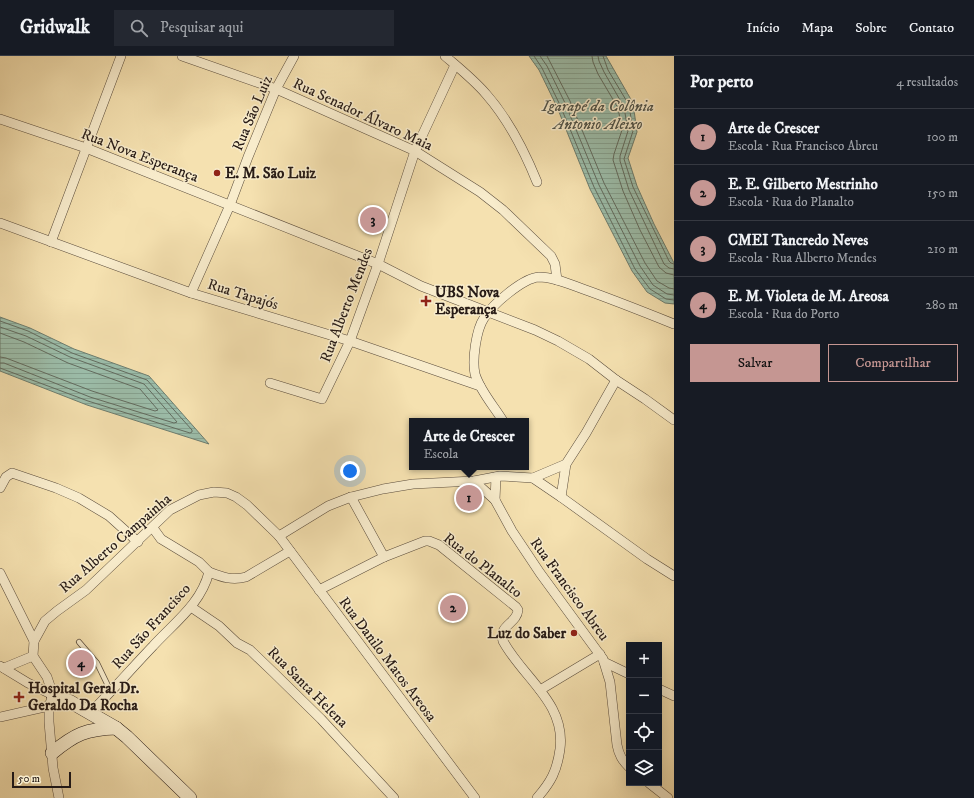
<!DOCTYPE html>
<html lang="pt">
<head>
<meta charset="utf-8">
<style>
  body { margin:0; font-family:"IM FELL DW Pica",serif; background:#242831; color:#f1f3f6 }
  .controls { position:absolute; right:12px; bottom:12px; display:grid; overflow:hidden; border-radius:0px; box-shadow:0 4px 16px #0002 }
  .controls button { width:36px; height:36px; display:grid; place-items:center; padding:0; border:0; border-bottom:1px solid #363941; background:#171b24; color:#f1f3f6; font:20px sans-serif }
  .scale { position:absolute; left:12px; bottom:10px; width:59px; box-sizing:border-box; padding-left:4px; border:2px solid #271b16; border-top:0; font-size:11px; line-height:14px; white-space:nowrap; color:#271b16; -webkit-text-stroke:3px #f8eccc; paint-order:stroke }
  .you { position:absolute; left:350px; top:415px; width:14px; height:14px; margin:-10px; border:3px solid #fff; border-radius:50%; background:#1a73e8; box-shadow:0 0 0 6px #1a73e833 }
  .badge { display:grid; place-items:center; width:26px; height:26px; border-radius:50%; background:#c59692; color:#111; font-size:13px; font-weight:700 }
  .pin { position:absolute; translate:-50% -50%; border:2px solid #fff; box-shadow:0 1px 4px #0006 }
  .popup { position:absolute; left:409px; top:362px; width:120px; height:52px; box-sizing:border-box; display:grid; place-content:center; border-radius:0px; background:#171b24; filter:drop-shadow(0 1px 3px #0005); font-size:13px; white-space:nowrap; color:#9ea1a6 }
  .popup b { font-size:15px; color:#f1f3f6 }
  .popup::after { content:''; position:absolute; left:50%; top:100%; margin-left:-8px; border:8px solid transparent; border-top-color:#171b24 }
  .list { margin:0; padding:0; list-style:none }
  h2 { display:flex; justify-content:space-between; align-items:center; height:52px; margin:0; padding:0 16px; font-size:17px }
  h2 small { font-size:13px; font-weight:400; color:#9ea1a6 }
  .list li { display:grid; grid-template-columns:26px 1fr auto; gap:12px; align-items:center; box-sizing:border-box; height:56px; padding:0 16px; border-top:1px solid #363941 }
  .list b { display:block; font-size:15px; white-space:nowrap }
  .list p { margin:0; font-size:13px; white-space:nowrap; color:#9ea1a6 }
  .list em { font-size:13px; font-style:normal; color:#9ea1a6 }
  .actions { display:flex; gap:8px; padding:12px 16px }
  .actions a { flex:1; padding:9px 0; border:1px solid #c59692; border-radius:0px; text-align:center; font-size:14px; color:#c59692 }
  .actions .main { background:#c59692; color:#111 }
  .icon { flex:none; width:22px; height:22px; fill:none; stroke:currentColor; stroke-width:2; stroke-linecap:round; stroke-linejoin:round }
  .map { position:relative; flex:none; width:674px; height:742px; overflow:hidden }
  header { display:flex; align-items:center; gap:24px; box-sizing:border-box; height:56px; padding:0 20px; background:#171b24; border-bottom:1px solid #363941 }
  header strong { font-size:19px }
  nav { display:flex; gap:22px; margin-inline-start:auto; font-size:14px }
  .search { width:280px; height:36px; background:#242831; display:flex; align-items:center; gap:10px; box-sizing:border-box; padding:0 14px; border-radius:0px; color:#9ea1a6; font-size:15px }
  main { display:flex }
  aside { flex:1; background:#171b24 }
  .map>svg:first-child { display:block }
</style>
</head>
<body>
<header>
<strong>Gridwalk</strong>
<div class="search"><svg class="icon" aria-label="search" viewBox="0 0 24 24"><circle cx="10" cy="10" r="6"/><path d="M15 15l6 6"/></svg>Pesquisar aqui</div>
<nav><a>Início</a><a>Mapa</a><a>Sobre</a><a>Contato</a></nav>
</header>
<main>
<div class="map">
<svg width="674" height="742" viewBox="0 0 674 742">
  <defs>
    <pattern id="water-rules" width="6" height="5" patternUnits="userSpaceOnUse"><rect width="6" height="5" fill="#9cbeab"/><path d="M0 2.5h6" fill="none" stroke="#86a392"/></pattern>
  </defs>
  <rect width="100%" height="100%" fill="#f5e1b0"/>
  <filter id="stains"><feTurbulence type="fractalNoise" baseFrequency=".005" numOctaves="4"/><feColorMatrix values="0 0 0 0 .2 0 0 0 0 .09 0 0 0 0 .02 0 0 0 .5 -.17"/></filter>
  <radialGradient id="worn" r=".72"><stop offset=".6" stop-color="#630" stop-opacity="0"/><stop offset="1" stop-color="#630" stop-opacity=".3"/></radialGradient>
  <!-- water -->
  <g fill="url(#water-rules)" stroke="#6d7d6f">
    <path d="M529,0h77l27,47 4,29 -9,26 9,28 17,38 20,39v41l-9,-1 -18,-11 -15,-21 -42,-82 -33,-82 -18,-37z"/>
    <path d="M0,261l30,11 44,21 75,27 60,68 -122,-39 -87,-34z"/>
  </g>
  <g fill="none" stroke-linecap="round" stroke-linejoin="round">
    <!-- shore -->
    <g stroke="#626c60" stroke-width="1">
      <path d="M534,0l8,12 18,37 34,82 41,82 15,20 16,10 8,1"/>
      <path d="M540,0l7,10 18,37 34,82 41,81 13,19 14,9 7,1"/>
      <path d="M547,0l23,45 34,82 41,80 12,18 12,7 5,1"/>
      <path d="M592,0l1,6 5,12 20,34 4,22 -8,24 -1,6 10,31 17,39 19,37 7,6 8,2"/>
      <path d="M598,0l1,5 5,11 20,35 4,24 -8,25v5l9,29 35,74 5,4 5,1"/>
      <path d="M603,0l5,14 21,35 4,26 -9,28 9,28 36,74 2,2 3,1"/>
      <path d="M0,265l28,10 44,22 75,27 45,50v2l-2,1 -102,-32 -88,-33"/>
      <path d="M0,271l26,9 44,21 74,27 33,38 -3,1 -84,-26 -86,-34h-4"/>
      <path d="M0,277l24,9 44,21 72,26 18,21 -3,1 -63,-20 -86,-33 -6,-1"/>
    </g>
    <defs>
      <path id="lane" d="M79,586l18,21 14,29"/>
      <g id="street">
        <path d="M182,0l94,33 139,62 65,41 23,18 48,46 4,8 2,16"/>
        <path d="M445,0c14,12 29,24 41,38 23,26 38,56 51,88"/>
        <path d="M0,63l86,29 292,116 43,22 114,44 23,11 31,18 27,21 29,19 29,21"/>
        <path d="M0,167l191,70 159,48 130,45"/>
        <path d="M51,186l70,-186"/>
        <path d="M191,237l39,-88 18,-48 28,-68 18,-33"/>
        <path d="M270,327l52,16 28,-58 28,-77 37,-113 40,-86"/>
        <path d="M503,365c-9,-15 -23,-30 -28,-47 -3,-14 1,-44 9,-56 9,-14 39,-40 55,-41 15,0 30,7 44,12 31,11 61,23 91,35"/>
        <path d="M533,422l33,-14"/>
        <path d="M474,425l21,19 17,31 28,42 63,86 7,23 7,63c2,10 5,15 12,22"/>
        <path d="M0,432l6,-11 6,-4 44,15 23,10 30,18 29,26"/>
        <path d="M351,441l33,60"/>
        <path d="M561,441l5,-33 20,-31 30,-53"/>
        <path d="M495,444l1,-23"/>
        <path d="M279,480l196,262"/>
        <path d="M209,516c13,5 23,9 37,5l44,-26"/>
        <path d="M0,517l34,68 -1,15 14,21 6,18"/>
        <path d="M319,534l65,-33 41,-16h4l10,4 77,62 2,3c-1,14 -20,15 -15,31 20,37 63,62 57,108 -3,22 -9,33 -23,49"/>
        <path d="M191,551l28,19 18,17 13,7 23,22 48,47 73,79"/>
        <path d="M34,585l11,-20 12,-10 29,-21 84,-80 29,-15 15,-3 13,1 9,4 11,8 32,31 49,-30 23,-9 32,-8 30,-5 61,-3 26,-5 33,2 28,19 86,62 27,17"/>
        <path d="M604,606l25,12"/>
        <path d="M0,610l28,17 25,12"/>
        <path d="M4,612l29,-12"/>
        <path d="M659,633l15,7"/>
        <path d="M540,634l60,-36"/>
        <path d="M53,639l-4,11v16l4,46 6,30"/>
        <path d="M90,657c22,-22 42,-45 63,-67 21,-23 48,-42 56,-74l-10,-10 -38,-23 -8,-11"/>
        <path d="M0,661l49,-11"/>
        <path d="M649,727l19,15"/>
      </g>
      <g id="secondary">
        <path d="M53,639l16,6 47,27 11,9 63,61"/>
        <path d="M52,697c23,-19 34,-24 64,-25"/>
      </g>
    </defs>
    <!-- lane casing -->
    <use href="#lane" stroke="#5a4c3c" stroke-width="6"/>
    <!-- street casing -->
    <use href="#street" stroke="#5a4c3c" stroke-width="10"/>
    <!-- secondary casing -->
    <use href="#secondary" stroke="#271b16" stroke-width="14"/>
    <!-- lane -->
    <use href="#lane" stroke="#f8eccc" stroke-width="4.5"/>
    <!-- street -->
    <use href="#street" stroke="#f8eccc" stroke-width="9"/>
    <!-- secondary -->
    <use href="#secondary" stroke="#f8eccc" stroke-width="13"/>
  </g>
  <!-- markers -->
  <g fill="#8f2418" stroke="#f8eccc" stroke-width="1.5">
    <circle cx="217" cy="117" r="4"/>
    <path d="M424 239h4v4h4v4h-4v4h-4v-4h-4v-4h4z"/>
    <circle cx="574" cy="577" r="4"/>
    <path d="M17 635h4v4h4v4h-4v4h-4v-4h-4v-4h4z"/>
  </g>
  <g text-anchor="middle" stroke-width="3" stroke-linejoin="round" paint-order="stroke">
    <!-- street labels -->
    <g font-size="15" fill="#271b16" stroke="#f8eccc">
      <text transform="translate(252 57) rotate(-67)" y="5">Rua São Luiz</text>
      <text transform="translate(363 58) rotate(25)" y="5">Rua Senador Álvaro Maia</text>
      <text transform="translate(140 99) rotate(21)" y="5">Rua Nova Esperança</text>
      <text transform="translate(243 238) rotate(17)" y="5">Rua Tapajós</text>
      <text transform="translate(346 249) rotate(-69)" y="5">Rua Alberto Mendes</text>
      <text transform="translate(115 487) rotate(-41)" y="5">Rua Alberto Campainha</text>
      <text transform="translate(483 509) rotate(38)" y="5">Rua do Planalto</text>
      <text transform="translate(570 533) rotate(54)" y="5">Rua Francisco Abreu</text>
      <text transform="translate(151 570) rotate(-48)" y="5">Rua São Francisco</text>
      <text transform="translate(388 603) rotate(53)" y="5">Rua Danilo Matos Areosa</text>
      <text transform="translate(308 631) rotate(45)" y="5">Rua Santa Helena</text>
    </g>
    <!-- poi labels -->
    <g font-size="15" font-weight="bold" fill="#271b16" stroke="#f8eccc" text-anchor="start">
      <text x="225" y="122">E. M. São Luiz</text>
      <text x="435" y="241">UBS Nova<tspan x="435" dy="17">Esperança</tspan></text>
      <text x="566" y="582" text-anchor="end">Luz do Saber</text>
      <text x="28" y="637">Hospital Geral Dr.<tspan x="28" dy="17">Geraldo Da Rocha</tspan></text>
    </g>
    <!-- water labels -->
    <g font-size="16" font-style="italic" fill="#50544a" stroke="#f8eccc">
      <text x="598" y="55">Igarapé da Colônia<tspan x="598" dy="18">Antonio Aleixo</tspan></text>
    </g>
  </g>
  <rect width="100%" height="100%" filter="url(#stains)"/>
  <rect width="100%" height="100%" fill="url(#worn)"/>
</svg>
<div class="controls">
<button>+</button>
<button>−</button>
<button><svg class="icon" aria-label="locate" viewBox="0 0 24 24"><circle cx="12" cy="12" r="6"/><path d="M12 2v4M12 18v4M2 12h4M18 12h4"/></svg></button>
<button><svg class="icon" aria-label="layers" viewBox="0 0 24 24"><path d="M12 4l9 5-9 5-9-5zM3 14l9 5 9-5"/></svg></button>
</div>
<div class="scale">50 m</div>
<div class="you"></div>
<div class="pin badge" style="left:469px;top:442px">1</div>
<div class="popup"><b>Arte de Crescer</b>Escola</div>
<div class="pin badge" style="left:453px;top:552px">2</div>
<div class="pin badge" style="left:373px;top:164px">3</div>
<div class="pin badge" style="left:81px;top:607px">4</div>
</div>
<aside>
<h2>Por perto<small>4 resultados</small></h2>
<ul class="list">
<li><span class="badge">1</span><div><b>Arte de Crescer</b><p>Escola · Rua Francisco Abreu</p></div><em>100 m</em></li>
<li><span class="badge">2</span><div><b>E. E. Gilberto Mestrinho</b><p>Escola · Rua do Planalto</p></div><em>150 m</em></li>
<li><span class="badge">3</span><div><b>CMEI Tancredo Neves</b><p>Escola · Rua Alberto Mendes</p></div><em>210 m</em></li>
<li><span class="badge">4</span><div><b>E. M. Violeta de M. Areosa</b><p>Escola · Rua do Porto</p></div><em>280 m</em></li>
</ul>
<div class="actions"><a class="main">Salvar</a><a>Compartilhar</a></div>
</aside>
</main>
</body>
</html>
